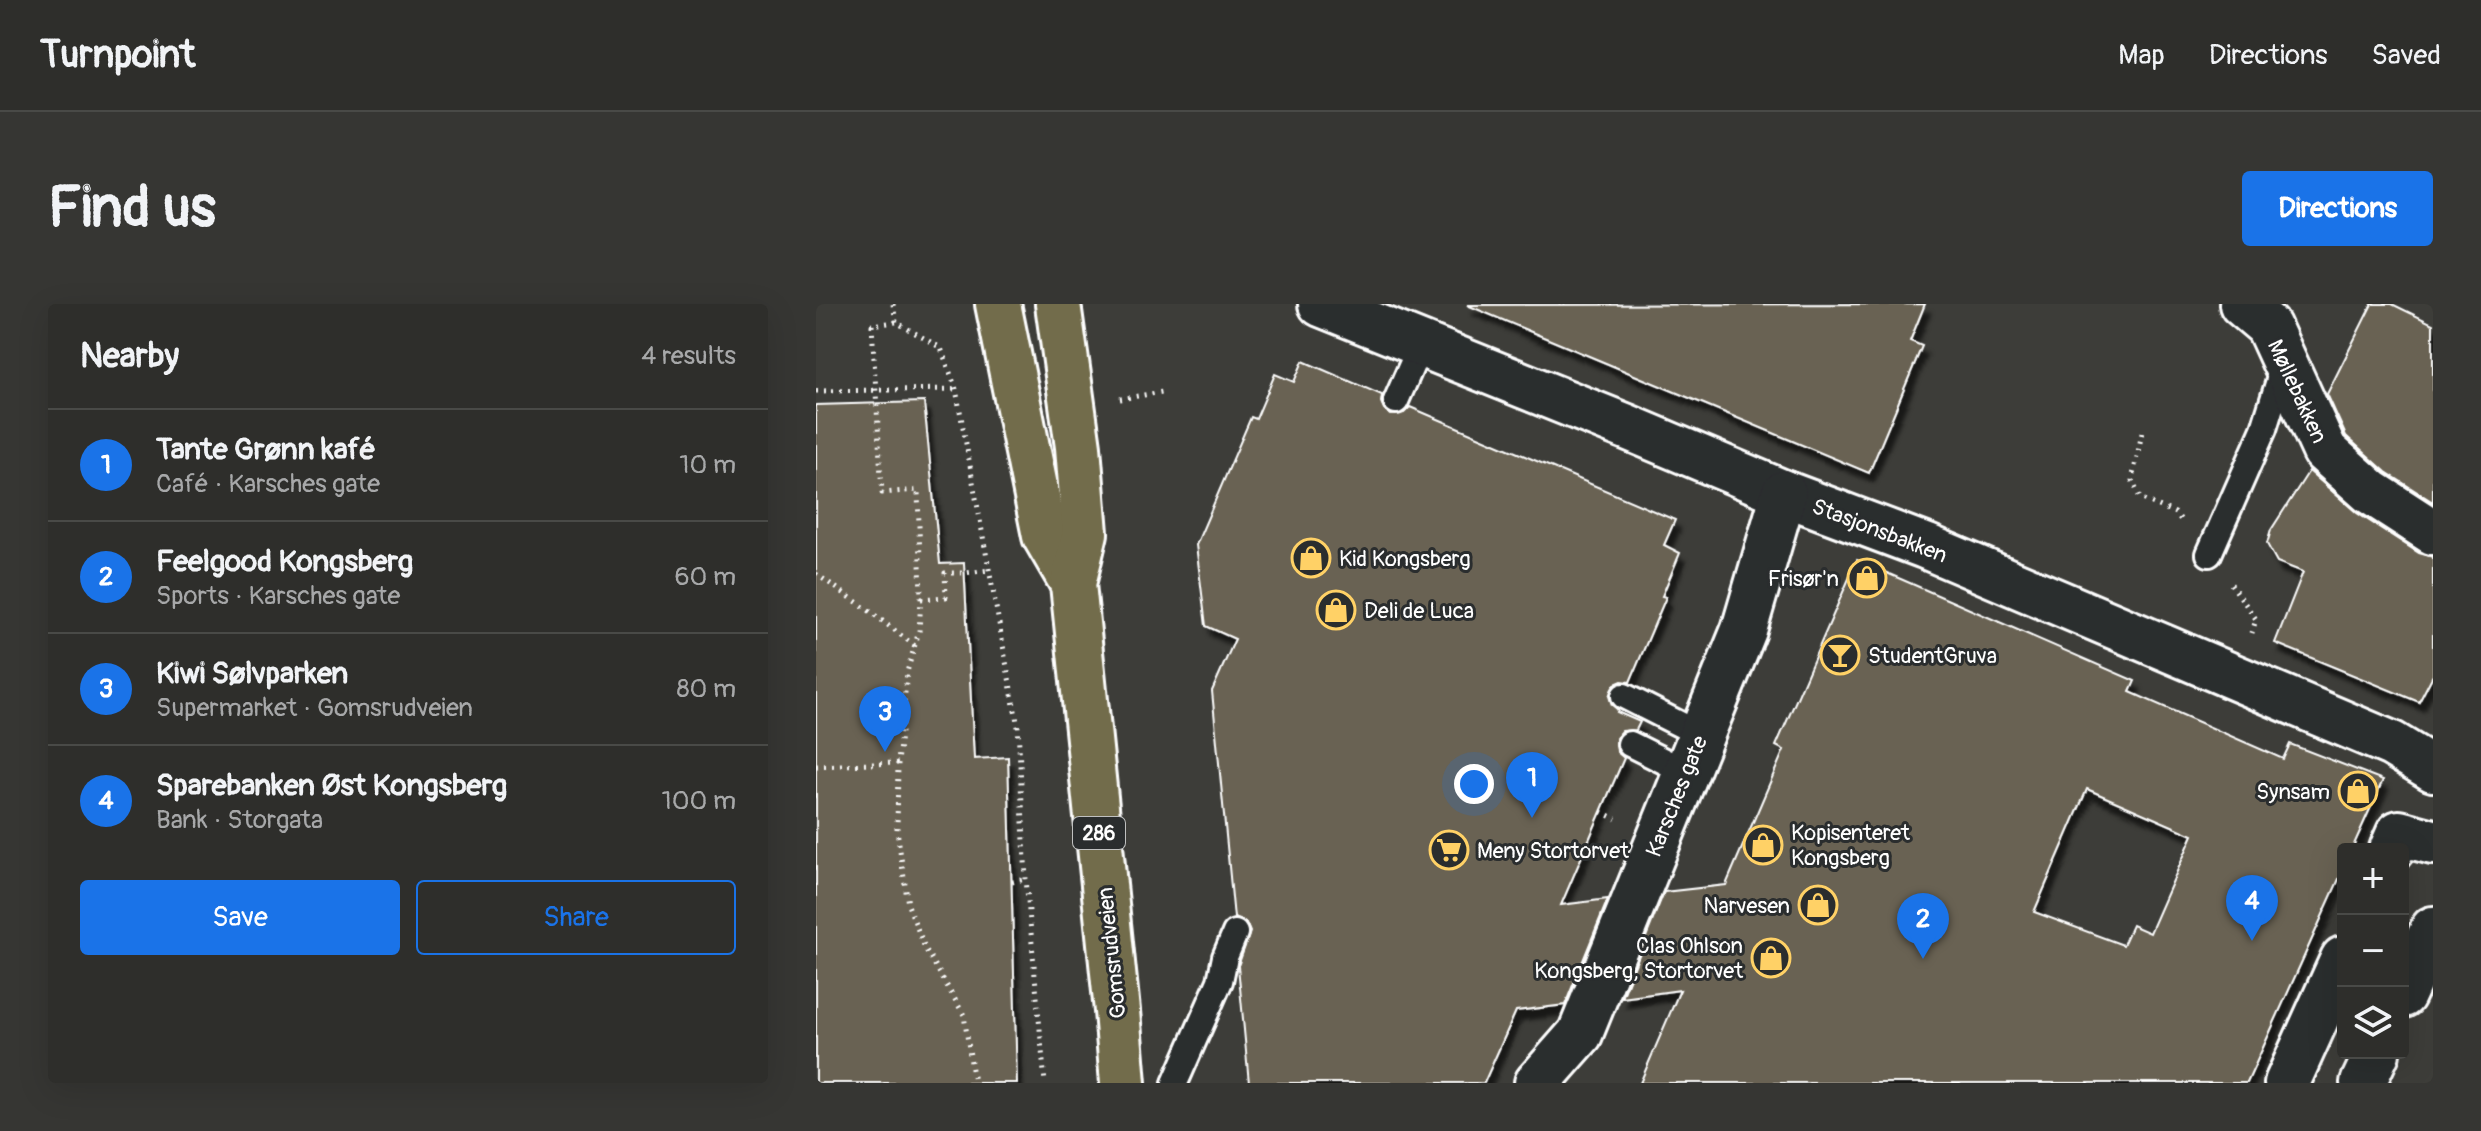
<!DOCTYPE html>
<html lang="en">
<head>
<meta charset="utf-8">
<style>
  body { margin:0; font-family:Pangolin,sans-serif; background:#363633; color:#f1f3f6 }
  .controls { position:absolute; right:24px; bottom:24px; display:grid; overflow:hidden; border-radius:8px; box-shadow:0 8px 32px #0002 }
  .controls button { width:72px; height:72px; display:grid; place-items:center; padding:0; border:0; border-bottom:2px solid #494a47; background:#2e2e2b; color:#f1f3f6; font:40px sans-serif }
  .you { position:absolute; left:658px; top:480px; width:28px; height:28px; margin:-20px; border:6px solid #fff; border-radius:50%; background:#1a73e8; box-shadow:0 0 0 12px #1a73e833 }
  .badge { display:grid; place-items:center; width:52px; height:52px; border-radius:50%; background:#1a73e8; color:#fff; font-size:26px; font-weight:700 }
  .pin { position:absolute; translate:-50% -66px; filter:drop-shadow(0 2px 4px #0008) }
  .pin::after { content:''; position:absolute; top:42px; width:28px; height:24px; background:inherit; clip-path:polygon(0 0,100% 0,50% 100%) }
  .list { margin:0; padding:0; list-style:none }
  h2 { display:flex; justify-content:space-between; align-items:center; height:104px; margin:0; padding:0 32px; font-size:34px }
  h2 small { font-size:26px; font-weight:400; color:#a7a8a9 }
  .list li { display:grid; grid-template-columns:52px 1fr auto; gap:24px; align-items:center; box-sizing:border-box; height:112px; padding:0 32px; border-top:2px solid #494a47 }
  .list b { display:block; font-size:30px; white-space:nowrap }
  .list p { margin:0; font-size:26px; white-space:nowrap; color:#a7a8a9 }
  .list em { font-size:26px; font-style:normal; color:#a7a8a9 }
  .actions { display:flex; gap:16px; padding:24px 32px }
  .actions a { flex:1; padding:18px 0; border:2px solid #1a73e8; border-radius:8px; text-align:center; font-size:28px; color:#1a73e8 }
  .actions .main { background:#1a73e8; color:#fff }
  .icon { flex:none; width:44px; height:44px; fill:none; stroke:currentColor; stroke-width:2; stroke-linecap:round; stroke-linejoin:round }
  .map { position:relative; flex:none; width:1617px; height:779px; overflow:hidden; border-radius:8px }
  header { display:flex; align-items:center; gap:48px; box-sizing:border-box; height:112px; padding:0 40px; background:#2e2e2b; border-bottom:2px solid #494a47 }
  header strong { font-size:38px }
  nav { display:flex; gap:44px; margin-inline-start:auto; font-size:28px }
  .intro { display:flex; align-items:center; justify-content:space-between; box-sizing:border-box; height:192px; padding:0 48px }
  h1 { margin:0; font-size:56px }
  .button { padding:20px 36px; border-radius:8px; background:#1a73e8; color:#fff; font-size:28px; font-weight:700 }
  main { display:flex; gap:48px; padding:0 48px }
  aside { flex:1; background:#2e2e2b; border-radius:8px; box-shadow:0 8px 32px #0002 }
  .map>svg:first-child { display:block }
</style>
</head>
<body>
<header>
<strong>Turnpoint</strong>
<nav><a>Map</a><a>Directions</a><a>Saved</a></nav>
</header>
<div class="intro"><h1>Find us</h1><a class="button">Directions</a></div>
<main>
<aside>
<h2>Nearby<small>4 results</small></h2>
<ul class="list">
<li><span class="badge">1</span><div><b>Tante Grønn kafé</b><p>Café · Karsches gate</p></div><em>10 m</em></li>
<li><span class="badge">2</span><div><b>Feelgood Kongsberg</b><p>Sports · Karsches gate</p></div><em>60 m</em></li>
<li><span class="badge">3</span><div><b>Kiwi Sølvparken</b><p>Supermarket · Gomsrudveien</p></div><em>80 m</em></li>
<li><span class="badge">4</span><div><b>Sparebanken Øst Kongsberg</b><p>Bank · Storgata</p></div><em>100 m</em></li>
</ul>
<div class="actions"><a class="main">Save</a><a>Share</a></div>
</aside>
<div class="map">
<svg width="1617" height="779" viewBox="0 0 1617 779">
  <defs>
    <filter id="shadow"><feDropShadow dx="5" dy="9" stdDeviation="2" flood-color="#0009"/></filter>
  </defs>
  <rect width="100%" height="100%" fill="#3d3d39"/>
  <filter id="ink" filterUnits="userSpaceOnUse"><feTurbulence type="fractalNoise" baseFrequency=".0125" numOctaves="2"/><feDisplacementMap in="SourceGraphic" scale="16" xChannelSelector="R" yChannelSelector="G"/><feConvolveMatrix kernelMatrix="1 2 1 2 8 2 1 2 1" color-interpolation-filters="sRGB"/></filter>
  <g filter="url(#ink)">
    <!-- building -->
    <g fill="#696252" stroke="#fff" stroke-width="2" fill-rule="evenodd" filter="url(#shadow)">
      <path d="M1109,0l-15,37 12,5 -53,127 -402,-168z"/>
      <path d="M1556,0h20l41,20v178l-47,-30 -40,-36 -19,-42z"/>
      <path d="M487,57l79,34 -1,7 3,7 7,6 13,-2 6,-6 265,113 -11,25 16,8 -18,43 4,1 -36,85 -8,-1 -7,3 -6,12 3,9 6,5 -1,2 23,10 -4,8 -14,1 -6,7 1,14 7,6 -63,147 47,-6 -43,106 -49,6 -32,72h-235l-11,-117 12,-34 -4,-9 -12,-5 -22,-227 23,-52 -29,-13 -10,-81 55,-128 5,2 19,-45 19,8z"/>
      <path d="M108,98l16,162 24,-1 10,196 34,-2 9,326h-201v-678z"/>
      <path d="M1493,167l48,42 62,40 14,4v118l-14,27 -144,-59 28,-71 -26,-10 -10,-18 4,-14z"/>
      <path d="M1041,256l278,121 -5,11 153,67 7,-15 93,36 -31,69h-9v21l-96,213h-607l40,-93 -58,8 42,-106 62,-7 58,-135 -8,-4zM1271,485l106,46 -43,98 -18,-8 -9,20 -89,-33z"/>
    </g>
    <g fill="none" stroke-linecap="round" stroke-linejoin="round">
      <defs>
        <g id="lane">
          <path d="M580,97l25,-57"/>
          <path d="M1393,250l55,-125 20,-65"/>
          <path d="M808,392l77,39"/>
          <path d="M814,440l56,28"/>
          <path d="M359,779l45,-102 5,-24 10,-24"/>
        </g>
        <g id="street">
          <path d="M505,0l306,123 157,66 141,53 467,198 41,25"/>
          <path d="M1426,0l26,22 57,125 46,41 62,40"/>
          <path d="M1576,545l7,-16 34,9"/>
          <path d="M1587,691l30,-66"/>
          <path d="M721,779l43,-49 164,-404 40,-137"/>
          <path d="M1471,779l56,-124"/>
          <path d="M1547,779l14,-30"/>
        </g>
        <g id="primary">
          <path d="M182,0l47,232 28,48"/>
          <path d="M242,0l20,143 7,86 -12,51 44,427 6,72"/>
        </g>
      </defs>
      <!-- lane casing -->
      <use href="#lane" stroke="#fff" stroke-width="30"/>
      <!-- street casing -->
      <use href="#street" stroke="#fff" stroke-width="50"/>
      <!-- primary casing -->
      <use href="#primary" stroke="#fff" stroke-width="50"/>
      <!-- path -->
      <g stroke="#fff" stroke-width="5" stroke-dasharray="2 6" stroke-linecap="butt">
        <path d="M77,0l3,18 45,26 15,41 62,338 8,152 19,204"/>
        <path d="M80,18l-24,3 10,168 36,-3 3,109 -2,32 -12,41 -9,91 -1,67 11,75 17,43 39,67 10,68"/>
        <path d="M0,87l140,-2"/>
        <path d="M304,95l42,-7"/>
        <path d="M1326,129l-10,47 8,18 35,15 6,7"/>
        <path d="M0,270l51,35 48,37"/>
        <path d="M1415,280l25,35 -4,14"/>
        <path d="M105,295l25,-2 -1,-24h20l24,-3"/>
        <path d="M0,462l82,-3"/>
        <path d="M785,508l15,7"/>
        <path d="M196,578l14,-3"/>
      </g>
      <!-- lane -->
      <use href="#lane" stroke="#2a2d2e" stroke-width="24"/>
      <!-- street -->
      <use href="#street" stroke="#2a2d2e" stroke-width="44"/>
      <!-- primary -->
      <use href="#primary" stroke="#726c4b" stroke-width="44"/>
    </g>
  </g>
  <!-- icons -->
  <defs>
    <symbol id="shop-ring" viewBox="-11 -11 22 22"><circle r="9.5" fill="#2a2d2e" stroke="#ffd166" stroke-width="1.5"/><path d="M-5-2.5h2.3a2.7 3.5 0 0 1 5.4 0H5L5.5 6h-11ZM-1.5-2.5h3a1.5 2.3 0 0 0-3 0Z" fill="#ffd166"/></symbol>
    <symbol id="bar-ring" viewBox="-11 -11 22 22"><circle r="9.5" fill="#2a2d2e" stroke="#ffd166" stroke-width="1.5"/><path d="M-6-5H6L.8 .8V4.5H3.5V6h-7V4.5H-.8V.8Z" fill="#ffd166"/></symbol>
    <symbol id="supermarket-ring" viewBox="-11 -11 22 22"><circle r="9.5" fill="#2a2d2e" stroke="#ffd166" stroke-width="1.5"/><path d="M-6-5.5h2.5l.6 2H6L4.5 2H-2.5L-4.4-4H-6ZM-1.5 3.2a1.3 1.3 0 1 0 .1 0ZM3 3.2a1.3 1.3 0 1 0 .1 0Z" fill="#ffd166"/></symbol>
  </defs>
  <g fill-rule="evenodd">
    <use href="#shop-ring" x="473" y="232" width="44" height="44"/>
    <use href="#shop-ring" x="1029" y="252" width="44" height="44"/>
    <use href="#shop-ring" x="498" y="284" width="44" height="44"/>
    <use href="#bar-ring" x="1002" y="329" width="44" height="44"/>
    <use href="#shop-ring" x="1520" y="465" width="44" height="44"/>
    <use href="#shop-ring" x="925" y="519" width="44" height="44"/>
    <use href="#supermarket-ring" x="611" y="524" width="44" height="44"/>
    <use href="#shop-ring" x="980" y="579" width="44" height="44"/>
    <use href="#shop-ring" x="933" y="632" width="44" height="44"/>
  </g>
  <g text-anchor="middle" stroke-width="6" stroke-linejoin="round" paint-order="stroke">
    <!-- shield labels -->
    <rect fill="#2a2d2e" stroke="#bfc0c0" stroke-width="2" x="257" y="513" width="52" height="32" rx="6"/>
    <g font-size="20" font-weight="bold" fill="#fff">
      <text x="283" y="536">286</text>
    </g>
    <!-- street labels -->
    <g font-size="22" fill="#fff" stroke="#2a2d2e">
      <text transform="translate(1482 87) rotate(65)" y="8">Møllebakken</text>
      <text transform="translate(1064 226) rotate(21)" y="8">Stasjonsbakken</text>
      <text transform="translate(860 492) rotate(-68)" y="8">Karsches gate</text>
      <text transform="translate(295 649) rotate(-96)" y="8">Gomsrudveien</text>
    </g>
    <!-- poi labels -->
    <g font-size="22" fill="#fff" stroke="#2a2d2e" text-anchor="start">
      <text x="523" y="262">Kid Kongsberg</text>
      <text x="1023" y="282" text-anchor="end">Frisør'n</text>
      <text x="548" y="314">Deli de Luca</text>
      <text x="1052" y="359">StudentGruva</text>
      <text x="1514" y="495" text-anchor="end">Synsam</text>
      <text x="975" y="536">Kopisenteret<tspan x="975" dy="25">Kongsberg</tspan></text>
      <text x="661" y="554">Meny Stortorvet</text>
      <text x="974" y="609" text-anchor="end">Narvesen</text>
      <text x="927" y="649" text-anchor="end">Clas Ohlson<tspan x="927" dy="25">Kongsberg, Stortorvet</tspan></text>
    </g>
  </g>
</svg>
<div class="controls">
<button>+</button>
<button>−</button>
<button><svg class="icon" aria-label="layers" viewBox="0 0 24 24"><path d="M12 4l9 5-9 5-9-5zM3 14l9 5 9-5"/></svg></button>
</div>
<div class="you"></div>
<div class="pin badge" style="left:716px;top:514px">1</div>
<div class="pin badge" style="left:1107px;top:655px">2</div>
<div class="pin badge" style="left:69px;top:448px">3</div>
<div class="pin badge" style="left:1436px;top:637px">4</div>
</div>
</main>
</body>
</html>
